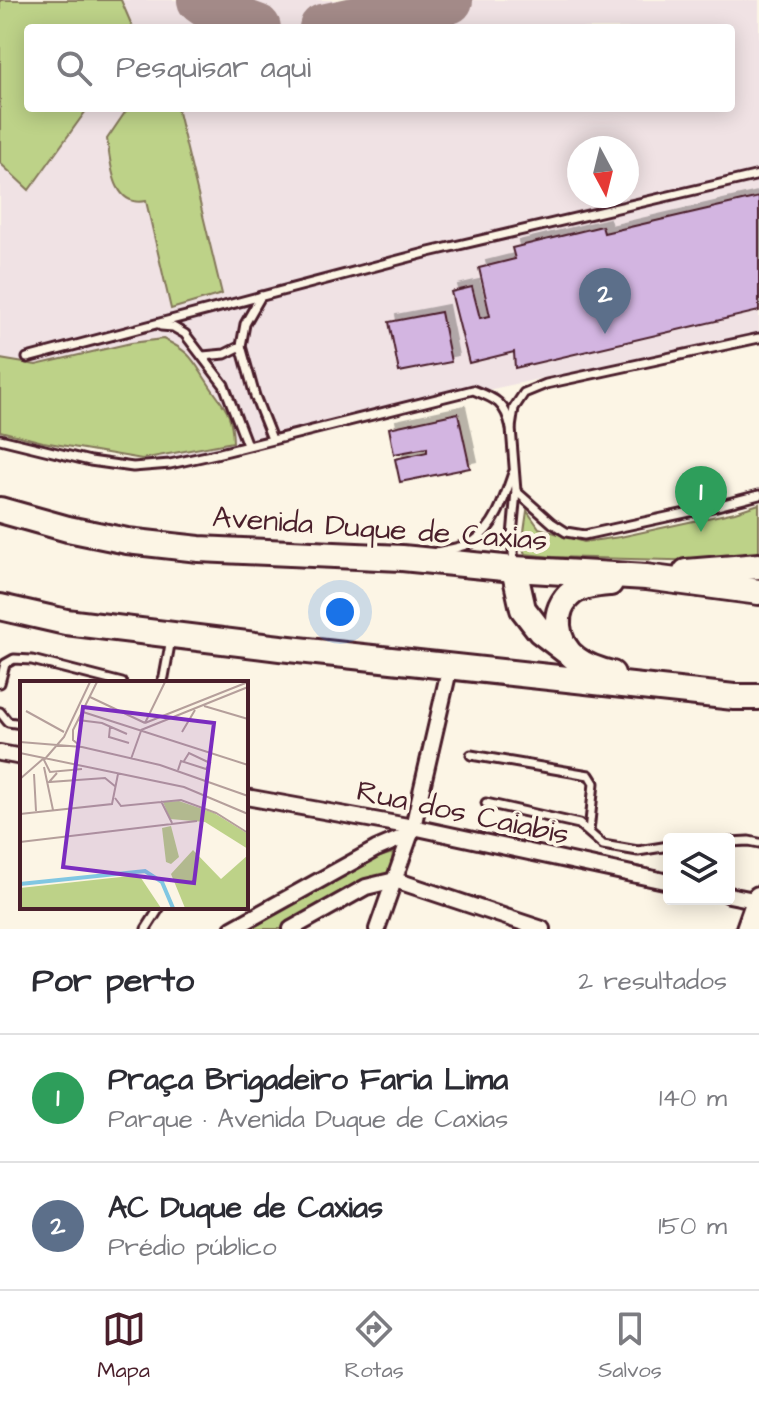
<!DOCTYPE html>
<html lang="pt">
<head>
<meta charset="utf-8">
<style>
  body { margin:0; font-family:"Architects Daughter",sans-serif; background:#f7f7f7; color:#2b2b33 }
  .controls { position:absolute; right:24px; bottom:24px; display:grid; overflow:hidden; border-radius:8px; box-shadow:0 4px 20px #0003 }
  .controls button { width:72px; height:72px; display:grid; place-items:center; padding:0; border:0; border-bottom:2px solid #e1e1e2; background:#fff; color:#2b2b33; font:40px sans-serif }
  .compass { position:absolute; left:567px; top:136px; width:72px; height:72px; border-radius:50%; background:#fff; box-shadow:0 4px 20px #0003; rotate:173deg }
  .you { position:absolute; left:340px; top:612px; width:28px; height:28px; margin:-20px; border:6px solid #fff; border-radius:50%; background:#1a73e8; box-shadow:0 0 0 12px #1a73e833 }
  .badge { display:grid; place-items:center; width:52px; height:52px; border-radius:50%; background:#4a1f2b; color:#fff; font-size:26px; font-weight:700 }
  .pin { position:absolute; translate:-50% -66px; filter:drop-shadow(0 2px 4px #0008) }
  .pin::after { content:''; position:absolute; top:42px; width:28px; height:24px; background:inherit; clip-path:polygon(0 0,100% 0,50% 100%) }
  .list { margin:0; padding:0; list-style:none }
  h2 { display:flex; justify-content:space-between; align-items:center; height:104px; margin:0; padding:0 32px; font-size:34px }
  h2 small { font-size:26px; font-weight:400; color:#7c7c81 }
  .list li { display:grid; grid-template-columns:52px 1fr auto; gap:24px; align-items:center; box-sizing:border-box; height:128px; padding:0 32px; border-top:2px solid #e1e1e2 }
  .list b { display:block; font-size:30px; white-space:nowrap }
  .list p { margin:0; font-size:26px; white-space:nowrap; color:#7c7c81 }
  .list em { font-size:26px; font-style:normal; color:#7c7c81 }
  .icon { flex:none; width:44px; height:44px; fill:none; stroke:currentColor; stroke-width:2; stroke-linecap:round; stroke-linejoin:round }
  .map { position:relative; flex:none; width:759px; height:929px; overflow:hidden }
  .search { position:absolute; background:#fff; box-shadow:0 4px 20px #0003; left:24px; right:24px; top:24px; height:88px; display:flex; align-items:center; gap:20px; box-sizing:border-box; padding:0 28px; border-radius:8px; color:#7c7c81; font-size:30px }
  .sheet { height:360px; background:#fff }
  nav { display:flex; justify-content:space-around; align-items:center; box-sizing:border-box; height:112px; border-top:2px solid #e1e1e2; background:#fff; font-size:22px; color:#7c7c81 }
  nav a { display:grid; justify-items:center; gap:4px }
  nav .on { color:#4a1f2b }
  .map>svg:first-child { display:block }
</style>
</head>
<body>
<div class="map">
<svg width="759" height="929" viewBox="0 0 759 929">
  <defs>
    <filter id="shadow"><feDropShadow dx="7" dy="-7" stdDeviation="0" flood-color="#0004"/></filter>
  </defs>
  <rect width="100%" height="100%" fill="#fcf5e5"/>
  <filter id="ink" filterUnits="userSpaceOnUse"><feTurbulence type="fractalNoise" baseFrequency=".0125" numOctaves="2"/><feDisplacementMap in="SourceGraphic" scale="16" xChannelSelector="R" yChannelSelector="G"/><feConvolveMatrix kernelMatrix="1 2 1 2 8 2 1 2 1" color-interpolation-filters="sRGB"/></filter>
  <g filter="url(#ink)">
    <!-- built -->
    <path fill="#f0e2e4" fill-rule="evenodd" d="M0,0h759v332l-596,127 -25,-9 -138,-30zM28,28h703v80h-703zM579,148h48v48h-48z"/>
    <!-- green -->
    <g fill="#bdd288" stroke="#84785a" stroke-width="2">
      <path d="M0,0h121l12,28h-105v80h60l-59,82 -29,-27z"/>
      <path d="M128,108h49l45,186 -51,15 -25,-108c-34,7 -35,-38 -39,-62z"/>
      <path d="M163,339c28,13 29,20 45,44 16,25 24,27 25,59l-91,17 -99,-17 -43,-11v-72l36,6 95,-22z"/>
      <path d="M759,504v55l-12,3 -194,-5 -28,-3 -3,-8 5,-35 12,17 44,14 37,-5 115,-25z"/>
      <path d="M393,853l-3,21 -23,8 -84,47h-37c44,-25 100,-64 147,-76z"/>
    </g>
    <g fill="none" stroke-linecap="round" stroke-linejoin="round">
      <!-- taxiway -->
      <g stroke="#a38a88" stroke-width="48">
        <path d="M201,0l21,15 35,13"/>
        <path d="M323,28l126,-28"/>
      </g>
    </g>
    <!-- building -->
    <g fill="#d3b5e1" stroke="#4a1f2b" stroke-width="2" filter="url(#shadow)">
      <path d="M759,197v114l-244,57 -1,-16 -45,11 -18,-71 21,-5 8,31 10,-2 -11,-48 36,-9 -3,-11 90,-22 2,7z"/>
      <path d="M441,312l10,50 -52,10 -10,-50z"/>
      <path d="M458,413l12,55 -70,14 -5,-23 32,-7v-4l-33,6 -5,-26z"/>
    </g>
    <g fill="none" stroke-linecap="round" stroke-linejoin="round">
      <defs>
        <g id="service">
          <path d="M261,296l-16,28 -4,22 14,50 17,43"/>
          <path d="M161,326l12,1 12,7 39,51 23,60"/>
          <path d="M203,356l22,-2 16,-8"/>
          <path d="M27,358l402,-106 330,-77"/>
          <path d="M0,439l90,22 43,6 37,-3 50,-11 253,-63c23,9 32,12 38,38"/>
          <path d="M516,491l36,32 14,9 18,3 129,-28 46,-12"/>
          <path d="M436,552c13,-3 27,-4 38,-11 22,-14 31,-45 39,-68"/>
          <path d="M514,566l-2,-30 4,-45 -5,-63 3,-20 10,-15 22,-9 213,-46"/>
          <path d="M0,683l5,-19 9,-5 18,1 90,23"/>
          <path d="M161,683l3,-6 7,-38"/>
          <path d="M0,712l8,10 14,2"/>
          <path d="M471,755l118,20 5,8 -5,49"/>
          <path d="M486,803l93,21 24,21 35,6 31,-5"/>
          <path d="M729,842l20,-1 10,2"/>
          <path d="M146,929l14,-22"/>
        </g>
        <g id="minor">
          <path d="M0,753l22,4"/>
          <path d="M246,797l167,30 256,55"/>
          <path d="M395,880l147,49"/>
          <path d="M729,895l30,6"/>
          <path d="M232,929l144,-80 35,-15"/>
          <path d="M291,929l75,-42 29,-7"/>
          <path d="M377,929l36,-102 37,-161"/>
        </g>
        <path id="secondary" d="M748,929l11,-31"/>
        <g id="primary">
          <path d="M0,510l68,19 59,12 72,8 203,9 112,11 132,8 113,15"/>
          <path d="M514,569l9,40 17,22 26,20"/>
          <path d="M686,572l73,-6"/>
          <path d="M610,583c-12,1 -27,2 -37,9 -23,17 -18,51 3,67 9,7 24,12 36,15"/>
          <path d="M0,607l66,15 214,26 454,49h25"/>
        </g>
      </defs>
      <!-- service casing -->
      <use href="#service" stroke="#4a1f2b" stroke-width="13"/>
      <!-- minor casing -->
      <use href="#minor" stroke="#4a1f2b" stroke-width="20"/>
      <!-- secondary casing -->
      <use href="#secondary" stroke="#4a1f2b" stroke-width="28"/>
      <!-- primary casing -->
      <use href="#primary" stroke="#4a1f2b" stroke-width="30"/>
      <!-- service -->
      <use href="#service" stroke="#fcf5e5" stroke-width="7"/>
      <!-- minor -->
      <use href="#minor" stroke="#fcf5e5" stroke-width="14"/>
      <!-- secondary -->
      <use href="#secondary" stroke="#fcf5e5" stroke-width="22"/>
      <!-- primary -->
      <use href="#primary" stroke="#fcf5e5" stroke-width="24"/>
    </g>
  </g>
  <g text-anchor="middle" stroke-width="8" stroke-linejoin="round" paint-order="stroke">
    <!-- street labels -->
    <g font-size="30" fill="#4a1f2b" stroke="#fcf5e5">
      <text transform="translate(380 528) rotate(4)" y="10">Avenida Duque de Caxias</text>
      <text transform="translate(463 812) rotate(12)" y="10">Rua dos Caiabis</text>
    </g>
  </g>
  <!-- overview -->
  <g transform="translate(20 681)">
    <rect width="228" height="228" fill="#fcf5e5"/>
    <path d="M159,120l35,12 34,21v15l-43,-27 -35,-3 -7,-17zM151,145l8,31 -8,7 -5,-2 -4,-34zM173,169l28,29 27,-24v53h-63l-14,-34zM119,194l22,33h-141v-20z" fill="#bdd288"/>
    <path fill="none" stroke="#81c7e2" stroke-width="4" d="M0,203l125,-13 17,11 11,26"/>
    <path fill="none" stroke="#b59f9b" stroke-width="2" d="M70,16l55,26M184,25l44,13M6,30l38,21M63,31l165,53M58,39l24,3 25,11M125,42l103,-41M125,42l20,-41M90,46l-1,10 20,6M121,49l107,-43M162,51l13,-22M0,61l62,5 78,18 88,31M59,64l-6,-5v-10l24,-48M0,72l164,34 64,27M111,78l10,-28M24,86l9,43M62,88l-32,3 -6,-12 20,-23 26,-55M158,89l3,-9 25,8 4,-6 -21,-10 -5,8M37,92l-8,9 56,-4 11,9M14,93l2,37M0,98l24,-21M95,117l6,8 60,-6 35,13 32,20M141,120l11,22M0,133l92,-10 6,-30M0,161l177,-21"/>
    <path fill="#7b2cbf" fill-opacity="0.15" stroke="#7b2cbf" stroke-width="4" d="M63,26l131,16 -20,160 -131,-16z"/>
    <rect width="228" height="228" fill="none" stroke="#4a1f2b" stroke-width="4"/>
  </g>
</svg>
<div class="controls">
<button><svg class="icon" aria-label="layers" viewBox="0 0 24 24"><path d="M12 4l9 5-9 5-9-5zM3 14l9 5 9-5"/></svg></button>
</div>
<svg class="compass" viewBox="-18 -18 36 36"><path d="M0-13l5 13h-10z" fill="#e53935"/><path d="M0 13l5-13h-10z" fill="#7c7c81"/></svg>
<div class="you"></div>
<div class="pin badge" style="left:701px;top:532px;background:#2e9e5b">1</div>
<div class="pin badge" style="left:605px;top:334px;background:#5c6f8a">2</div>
<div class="search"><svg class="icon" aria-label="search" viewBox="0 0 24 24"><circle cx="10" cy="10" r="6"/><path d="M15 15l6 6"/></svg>Pesquisar aqui</div>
</div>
<section class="sheet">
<h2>Por perto<small>2 resultados</small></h2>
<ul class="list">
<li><span class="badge" style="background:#2e9e5b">1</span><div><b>Praça Brigadeiro Faria Lima</b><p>Parque · Avenida Duque de Caxias</p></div><em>140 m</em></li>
<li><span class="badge" style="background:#5c6f8a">2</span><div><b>AC Duque de Caxias</b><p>Prédio público</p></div><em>150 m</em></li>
</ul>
</section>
<nav>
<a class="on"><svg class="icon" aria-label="map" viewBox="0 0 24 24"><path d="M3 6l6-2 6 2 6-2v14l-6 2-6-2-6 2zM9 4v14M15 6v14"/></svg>Mapa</a>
<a><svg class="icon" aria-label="directions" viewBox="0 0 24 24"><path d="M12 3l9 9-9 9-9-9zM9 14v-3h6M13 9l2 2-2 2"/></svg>Rotas</a>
<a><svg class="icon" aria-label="saved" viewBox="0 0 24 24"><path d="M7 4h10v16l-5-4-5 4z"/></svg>Salvos</a>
</nav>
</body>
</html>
